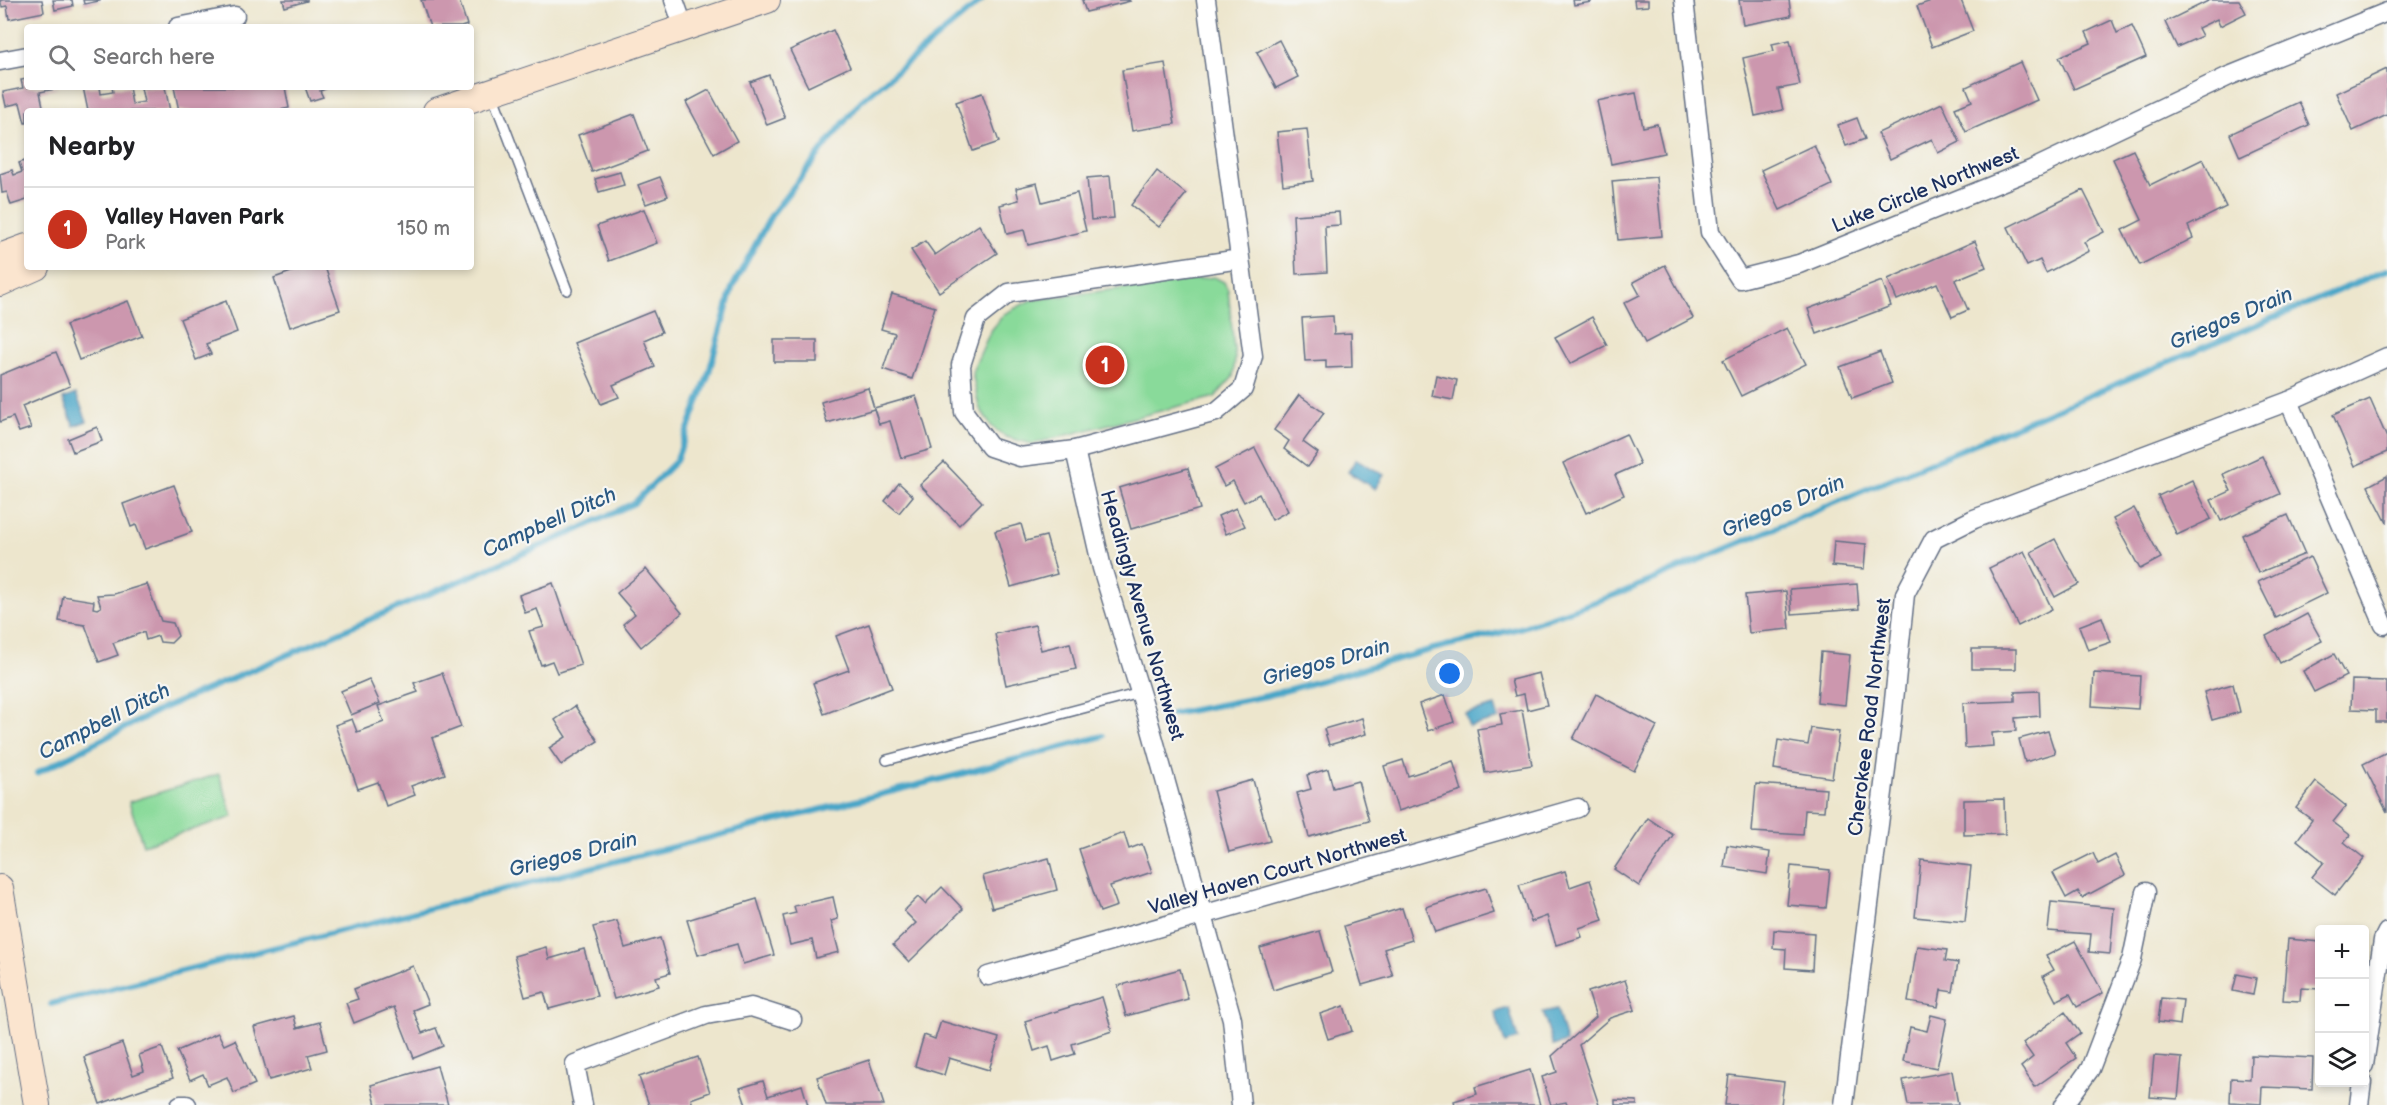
<!DOCTYPE html>
<html lang="en">
<head>
<meta charset="utf-8">
<style>
  body { margin:0; font-family:"Balsamiq Sans",sans-serif; background:#f2f2f2; color:#202124 }
  .controls { position:absolute; right:18px; bottom:18px; display:grid; overflow:hidden; border-radius:6px; box-shadow:0 3px 9px #0003 }
  .controls button { width:54px; height:54px; display:grid; place-items:center; padding:0; border:0; border-bottom:2px solid #e0e0e0; background:#fff; color:#202124; font:30px sans-serif }
  .you { position:absolute; left:1450px; top:674px; width:21px; height:21px; margin:-15px; border:4px solid #fff; border-radius:50%; background:#1a73e8; box-shadow:0 0 0 9px #1a73e833 }
  .badge { display:grid; place-items:center; width:39px; height:39px; border-radius:50%; background:#c8321e; color:#fff; font-size:20px; font-weight:700 }
  .pin { position:absolute; translate:-50% -50%; border:3px solid #fff; box-shadow:0 2px 6px #0006 }
  .list { margin:0; padding:0; list-style:none }
  h2 { display:flex; justify-content:space-between; align-items:center; height:78px; margin:0; padding:0 24px; font-size:26px }
  h2 small { font-size:20px; font-weight:400; color:#757577 }
  .list li { display:grid; grid-template-columns:39px 1fr auto; gap:18px; align-items:center; box-sizing:border-box; height:84px; padding:0 24px; border-top:2px solid #e0e0e0 }
  .list b { display:block; font-size:22px; white-space:nowrap }
  .list p { margin:0; font-size:20px; white-space:nowrap; color:#757577 }
  .list em { font-size:20px; font-style:normal; color:#757577 }
  .icon { flex:none; width:33px; height:33px; fill:none; stroke:currentColor; stroke-width:2; stroke-linecap:round; stroke-linejoin:round }
  .map { position:relative; flex:none; width:2387px; height:1105px; overflow:hidden }
  .search { position:absolute; background:#fff; box-shadow:0 3px 9px #0003; left:24px; top:24px; width:450px; height:66px; display:flex; align-items:center; gap:15px; box-sizing:border-box; padding:0 21px; border-radius:6px; color:#757577; font-size:22px }
  .panel { position:absolute; background:#fff; box-shadow:0 3px 9px #0003; left:24px; top:108px; width:450px; height:162px; border-radius:6px }
  .map>svg:first-child { display:block }
</style>
</head>
<body>
<div class="map">
<svg width="2387" height="1105" viewBox="0 0 2387 1105">
  <rect width="100%" height="100%" fill="#f6f6f2"/>
  <filter id="ink" filterUnits="userSpaceOnUse"><feTurbulence type="fractalNoise" baseFrequency=".0167" numOctaves="2"/><feDisplacementMap in="SourceGraphic" scale="12" xChannelSelector="R" yChannelSelector="G"/><feConvolveMatrix kernelMatrix="1 2 1 2 8 2 1 2 1" color-interpolation-filters="sRGB"/></filter>
  <filter id="wash" filterUnits="userSpaceOnUse"><feTurbulence type="fractalNoise" baseFrequency=".008" numOctaves="4" result="noise"/><feDisplacementMap in="SourceGraphic" scale="24" xChannelSelector="R" yChannelSelector="G"/><feGaussianBlur stdDeviation="1.35" result="paint"/><feColorMatrix in="noise" values="0 0 0 0 0 0 0 0 0 0 0 0 0 0 0 0 0 1.4 0 .05"/><feComposite in="paint" operator="in"/></filter>
  <g filter="url(#wash)">
    <rect width="100%" height="100%" fill="#ede6cd"/>
    <!-- green -->
    <g fill="#89da9a" stroke="#52847c" stroke-width="1.5">
      <path d="M1214,277l10,5 4,8 7,69 -2,18 -18,20 -183,47 -26,-7 -14,-10 -13,-20 -7,-35 18,-40 14,-18 27,-14z"/>
      <path d="M219,774l14,43 -90,28 -14,-43z"/>
    </g>
    <!-- water -->
    <g fill="#4aa6c8" stroke="#326a93" stroke-width="1.5">
      <path d="M76,394l11,27 -13,5 -11,-27z"/>
      <path d="M1356,459l28,16 -9,14 -27,-17z"/>
      <path d="M1495,706l4,13 -30,8 -4,-13z"/>
      <path d="M1509,1008l9,31 -13,4 -10,-31z"/>
      <path d="M1557,1009l9,33 -13,4 -10,-34z"/>
    </g>
    <g fill="none" stroke-linecap="round" stroke-linejoin="round">
      <!-- stream -->
      <g stroke="#4aa6c8" stroke-width="6">
        <path d="M1172,714l94,-18 167,-47 87,-21 103,-36 764,-322"/>
        <path d="M37,773l122,-63 412,-177 63,-30 42,-42 32,-85 24,-88 40,-74 89,-113 121,-101"/>
        <path d="M51,1004l910,-230 142,-38"/>
      </g>
    </g>
    <g id="blocks">
      <!-- building -->
      <g fill="#cc97ae">
        <path d="M0,0h42l2,12 -35,7 -2,-13 -5,1z"/>
        <path d="M53,0h19l1,6 -18,4z"/>
        <path d="M83,0h17v1l-16,3z"/>
        <path d="M283,0h24v1l-22,6z"/>
        <path d="M421,0h38l8,25 -6,2h-31z"/>
        <path d="M1082,0h47l1,1 -44,11z"/>
        <path d="M1573,0h18v2l-17,3z"/>
        <path d="M1634,0h14v6l-13,1z"/>
        <path d="M1739,0h50l2,16 -48,9z"/>
        <path d="M1934,0h27l12,31 -41,16 -15,-41z"/>
        <path d="M2210,0h29l7,13 -26,13 -3,-7 -19,9 4,8 -25,11 -12,-25z"/>
        <path d="M2112,20l5,13 15,-7 14,31 -72,32 -15,-32 32,-14 -5,-11z"/>
        <path d="M833,30l17,37 -42,20 -18,-37z"/>
        <path d="M1279,40l19,37 -22,11 -19,-36z"/>
        <path d="M1790,40l10,45 -22,4 5,21 -28,6 -12,-58 31,-7 -2,-7z"/>
        <path d="M2020,62l17,38 -71,32 -11,-24 17,-7 -6,-14z"/>
        <path d="M1165,63l10,61 -43,7 -10,-61z"/>
        <path d="M2387,69v46l-34,16 -17,-38z"/>
        <path d="M769,75l16,43 -18,7 -17,-43z"/>
        <path d="M27,79v8l32,1 -19,4 4,19h-17v12h-2l-5,-20 -14,3 -3,-14 20,-4 -2,-8z"/>
        <path d="M83,87h17l1,7 12,-2 -1,-5h17l3,17 12,-2 -3,-14 24,-1 5,24h-82z"/>
        <path d="M174,87h111l4,21 -13,3h-97z"/>
        <path d="M305,87h25l-10,4 3,6 -13,4z"/>
        <path d="M709,90l28,51 -23,13 -28,-52z"/>
        <path d="M982,93l17,49 -26,9 -17,-49z"/>
        <path d="M1636,93l7,34 14,-3 7,29 -53,11 -14,-63z"/>
        <path d="M2299,102l10,23 -69,32 -10,-23z"/>
        <path d="M1942,103l18,39 -22,11 -6,-14 -42,20 -12,-26z"/>
        <path d="M634,114l14,37 -56,21 -14,-37z"/>
        <path d="M1857,118l8,21 -19,7 -8,-21z"/>
        <path d="M1307,129l6,52 -30,4 -6,-53z"/>
        <path d="M1814,145l18,40 -52,25 -19,-40z"/>
        <path d="M2133,150l17,35 53,-26 23,48 -38,19 5,12 -53,27 -18,-35 20,-10 -29,-61z"/>
        <path d="M27,160v40l-16,5 -4,-13 -5,1 -2,-19 12,-4 2,5 8,-3 -3,-9z"/>
        <path d="M1157,171l29,23 -27,33 -28,-22z"/>
        <path d="M620,172l4,13 -25,7 -4,-13z"/>
        <path d="M1110,176l4,42 -23,2 -4,-42z"/>
        <path d="M660,177l8,19 -22,8 -8,-19z"/>
        <path d="M1656,177l6,59 -44,4 -6,-59z"/>
        <path d="M1037,183l5,19 35,-9 9,38 -58,14 -4,-15 -17,4 -7,-29 19,-5 -3,-12z"/>
        <path d="M2083,190l21,42 -20,10 5,9 -43,22 -6,-13 -13,6 -19,-39z"/>
        <path d="M644,209l13,34 -48,18 -12,-35z"/>
        <path d="M1339,212l1,13 -15,1 2,46 -31,2 -3,-59z"/>
        <path d="M979,225l18,28 -58,39 -28,-42 14,-9 10,14z"/>
        <path d="M1975,241l11,26 -31,13 13,30 -16,7 -15,-34 -40,17 -9,-21z"/>
        <path d="M1665,265l28,53 -48,25 -21,-40 16,-8 -7,-13z"/>
        <path d="M305,267h20l15,43 -50,17 -16,-49z"/>
        <path d="M1882,281l9,25 -74,28 -9,-25z"/>
        <path d="M892,294l43,13 -23,72 -29,-10 12,-36 -14,-4z"/>
        <path d="M128,301l14,35 -63,24 -13,-35z"/>
        <path d="M226,301l11,31 -31,12 5,10 -15,6 -16,-41z"/>
        <path d="M653,311l9,21 -18,8 11,27 -42,18 6,12 -18,7 -27,-61z"/>
        <path d="M1333,316l1,18 17,-1 1,34 -26,1v-8l-21,1 -3,-43z"/>
        <path d="M1592,317l15,28 -37,19 -15,-27z"/>
        <path d="M1787,328l19,36 -65,32 -18,-36z"/>
        <rect x="774" y="340" width="43" height="22"/>
        <path d="M56,352l14,34 -48,20 9,22 -12,4 -6,-15 -13,5v-47z"/>
        <path d="M1880,352l12,31 -40,15 -12,-31z"/>
        <path d="M1436,375l21,5 -4,20 -21,-4z"/>
        <path d="M868,388l6,20 42,-12 16,53 -31,9 -11,-37 -11,3 -5,-15 -47,14 -6,-21z"/>
        <path d="M1299,395l25,18 -21,29 15,11 -10,14 -24,-18 5,-8 -15,-11z"/>
        <path d="M2370,399l17,39v14l-32,14 -22,-51z"/>
        <path d="M97,427l5,14 -29,11 -5,-13z"/>
        <path d="M1626,434l14,30 -25,11 9,20 -38,18 -23,-50z"/>
        <path d="M1255,448l33,63 -16,9 -13,-26 -15,8 -11,-21 -9,5 -9,-17z"/>
        <path d="M2262,456l18,38 -59,27 -10,-21 20,-9 -8,-17z"/>
        <path d="M944,462l38,40 -23,23 -39,-40z"/>
        <path d="M1188,468l12,41 -69,20 -12,-41z"/>
        <path d="M2387,476v47l-19,-37z"/>
        <path d="M2192,480l19,39 -34,16 -19,-39z"/>
        <path d="M899,483l14,13 -14,17 -14,-12z"/>
        <path d="M174,485l18,47 -47,17 -9,-24 -5,2 -8,-23z"/>
        <path d="M1236,508l9,18 -19,8 -8,-18z"/>
        <path d="M2134,508l27,50 -21,11 -27,-50z"/>
        <path d="M2288,515l17,39 -47,19 -16,-38z"/>
        <path d="M1021,524l5,17 20,-5 11,38 -46,13 -16,-56z"/>
        <path d="M2055,539l24,45 -24,13 -24,-45z"/>
        <path d="M1834,541l32,3 -2,25 -32,-3z"/>
        <path d="M2024,551l28,58 -34,17 -29,-58z"/>
        <path d="M2310,557l17,36 -51,25 -18,-36z"/>
        <path d="M646,569l36,44 -41,34 -18,-23 12,-10 -18,-21z"/>
        <path d="M553,583l28,82 -24,8 -5,-12 -11,4 -12,-34 15,-4 -7,-18 -12,4 -6,-18z"/>
        <path d="M147,584l14,37 12,2 5,13 -7,7 -11,-1 -2,-6 -12,4 -2,-8 -31,11 5,12 -19,7 -14,-37 -26,-4 4,-25 31,5 -1,7 4,1 4,-2 -4,-12 17,-1z"/>
        <path d="M1857,584l2,25 -67,5 -2,-25z"/>
        <path d="M1786,591l4,38 -41,4 -4,-38z"/>
        <path d="M2307,614l15,27 -42,22 -14,-27z"/>
        <path d="M2102,617l9,25 -23,8 -9,-24z"/>
        <path d="M869,624l23,64 -68,26 -11,-31 36,-13 -13,-34z"/>
        <path d="M1035,625l6,25 29,-7 6,26 -70,16 -11,-51z"/>
        <rect x="1972" y="649" width="44" height="20"/>
        <path d="M1821,652l29,3 -5,50 -28,-3z"/>
        <path d="M2334,654l12,22 -32,16 -11,-21z"/>
        <path d="M442,673l19,54 -29,11 13,36 -34,12 4,9 -29,11 -8,-24 -20,7 -23,-64 17,-6 5,13 27,-10 -6,-16 40,-14 -4,-9z"/>
        <path d="M1539,673l8,32 -20,5 -3,-16 -9,2 -4,-16z"/>
        <path d="M2094,673l46,3 -2,33 -46,-3z"/>
        <path d="M369,679l11,24 -29,12 -10,-24z"/>
        <path d="M2352,680l35,1v41h-11v-12l-25,-1z"/>
        <path d="M2233,684l7,28 -28,8 -8,-28z"/>
        <path d="M2039,691l1,25 -25,2 1,13 -24,2 1,13 -28,2 -2,-45 52,-2v-9z"/>
        <path d="M1596,694l61,32 -23,45 -61,-32z"/>
        <path d="M1445,695l9,27 -26,9 -9,-27z"/>
        <path d="M575,706l23,35 -37,24 -12,-17 17,-11 -11,-17z"/>
        <path d="M1522,710l10,55 -47,8 -8,-44 25,-4 -2,-11z"/>
        <path d="M1362,718l4,16 -37,11 -5,-16z"/>
        <path d="M1811,728l28,4 -7,46 -58,-9 4,-29 30,5z"/>
        <path d="M2048,731l7,22 -30,9 -6,-23z"/>
        <path d="M2387,752v60l-24,-48z"/>
        <path d="M1403,760l5,16 45,-15 9,30 -64,20 -14,-45z"/>
        <path d="M1328,769l5,19 25,-7 11,40 -60,16 -12,-44 14,-4 -4,-14z"/>
        <path d="M1253,780l17,61 -41,11 -16,-61z"/>
        <path d="M2316,782l30,24 -13,16 17,13 -6,7 20,16 -29,37 -23,-18 12,-15 -27,-22 15,-20 -16,-12z"/>
        <path d="M1756,784l70,5 -2,22 -19,-1 -2,25 -51,-3z"/>
        <path d="M2004,799l1,35 -41,1v-35z"/>
        <path d="M1648,818l25,17 -34,51 -25,-17z"/>
        <path d="M1124,833l5,16 13,-5 10,28 -42,14 7,20 -17,6 -21,-63z"/>
        <path d="M1727,845l43,7 -3,22 -43,-7z"/>
        <path d="M2093,853l5,11 17,-9 10,20 -43,23 -4,-7 -12,7 -13,-25z"/>
        <path d="M1049,858l8,32 -65,18 -9,-32z"/>
        <path d="M1921,860l50,6 -6,56 -50,-5z"/>
        <path d="M1791,866l39,4 -4,38 -39,-3z"/>
        <path d="M1565,871l5,16 20,-7 13,40 -24,8 3,9 -26,8 -9,-29 -16,6 -12,-37z"/>
        <path d="M942,887l21,22 -54,53 -16,-17 23,-22 -12,-12 14,-14 7,7z"/>
        <path d="M1486,888l8,25 -59,19 -9,-25z"/>
        <path d="M833,897l5,22 -7,2 8,31 -23,6 -4,-18 -22,5 -7,-29 13,-3 -2,-7z"/>
        <path d="M757,899l17,56 -31,9 -6,-20 -39,11 -11,-35z"/>
        <path d="M2051,902l63,6 -4,46 -21,-2 2,-18 -43,-3z"/>
        <path d="M1402,908l10,32 -28,9 9,27 -31,9 -18,-59z"/>
        <path d="M617,921l8,27 35,-10 10,35 -14,4 3,9 -45,13 -21,-72z"/>
        <path d="M1774,930l40,3 -2,37 -27,-2 1,-19 -13,-1z"/>
        <path d="M1320,931l12,41 -59,18 -13,-42z"/>
        <path d="M2288,939l32,3v47l-19,-1 -1,13 -17,-1z"/>
        <path d="M2075,941l28,52 -26,14 -7,-13 -14,7 -13,-25 11,-6 -8,-14z"/>
        <path d="M1917,946l30,4 -2,11 13,2 -5,29 -12,-2 -3,17 -30,-5z"/>
        <path d="M546,947l3,12 35,-10 13,47 -48,13 -5,-17 -19,5 -11,-41z"/>
        <path d="M413,966l15,38 -15,6 9,23 14,-5 7,18 -29,12 -20,-51 -40,16 -8,-20 12,-4 -4,-10z"/>
        <path d="M1180,969l8,30 -62,17 -8,-30z"/>
        <path d="M2237,974l19,4 -3,17 -20,-4z"/>
        <path d="M1625,980l10,30 -25,8 -31,27 20,60h-32l-1,-3 -15,3 -9,-28 15,-5 -5,-16 44,-39 -8,-25z"/>
        <path d="M1102,997l10,34 -40,13 3,10 -22,7 -4,-15 -15,5 -9,-30z"/>
        <path d="M2161,998l22,2 -3,25 -22,-3z"/>
        <path d="M1344,1006l8,25 -24,8 -8,-25z"/>
        <path d="M2065,1012l15,21 -14,10 10,15 -41,29 -14,-20 12,-10 -10,-14z"/>
        <path d="M1931,1015l16,4 -10,49 -34,-7 7,-34 17,4z"/>
        <path d="M294,1016l3,12 23,-6 7,28 -19,5 4,13 -43,12 -15,-53z"/>
        <path d="M941,1021l58,17 -10,32 -40,-12 -5,17 -29,-9 9,-31 11,4z"/>
        <path d="M218,1033l6,12 11,-5 20,44 -21,9 -7,-16 -19,8 -5,-11 -13,6 -13,-29z"/>
        <path d="M122,1043l11,32 11,-4 -5,-16 23,-8 11,31 -73,26 -16,-47z"/>
        <path d="M2251,1055l62,3 -1,31 -50,-2 -1,17 -31,-2 1,-24 19,1z"/>
        <path d="M2154,1056l28,2 -4,41 -28,-2z"/>
        <path d="M698,1057l12,35 -19,7 2,6h-44l-10,-28z"/>
        <path d="M869,1060l15,45h-58l-9,-28z"/>
        <path d="M437,1066l11,39h-72l-5,-20z"/>
        <path d="M1530,1070l10,35h-85l-1,-4 23,-7 -2,-7z"/>
        <path d="M1952,1071l6,33 -50,1 -5,-25z"/>
        <path d="M1729,1075l55,7 -3,23h-56z"/>
        <path d="M763,1081l5,15 34,-11 6,20h-62l-6,-17z"/>
        <path d="M1615,1100l22,1v4h-22z"/>
      </g>
    </g>
  </g>
  <g filter="url(#ink)">
    <use href="#blocks" fill-opacity="0" stroke="#646f85" stroke-width="1.5"/>
    <g fill="none" stroke-linecap="round" stroke-linejoin="round">
      <defs>
        <g id="lane">
          <path d="M492,94l75,196"/>
          <path d="M887,760l253,-67"/>
        </g>
        <g id="street">
          <path d="M674,0l10,28"/>
          <path d="M1206,0l47,356 -10,33 -27,23 -141,38 -55,7 -30,-10 -26,-35 -3,-47 15,-46 33,-26 231,-34"/>
          <path d="M1684,0l26,232 30,47 59,-15 234,-95 196,-93 158,-64"/>
          <path d="M178,27l57,-11"/>
          <path d="M0,61l27,-5"/>
          <path d="M2289,401l95,224"/>
          <path d="M1075,450l27,118 45,147 85,304 9,86"/>
          <path d="M988,976l590,-168"/>
          <path d="M2364,1065l19,-125 4,-8"/>
          <path d="M180,1105h7"/>
          <path d="M583,1105l-8,-41 131,-49 45,-8 41,13"/>
          <path d="M1844,1105l48,-385 13,-126 29,-55 40,-20 315,-118 98,-44"/>
          <path d="M2064,1105l26,-36 42,-110 14,-67"/>
          <path d="M2359,1105l3,-23"/>
        </g>
        <g id="secondary">
          <path d="M436,111l331,-111"/>
          <path d="M0,257l27,-10"/>
          <path d="M0,283l36,-16"/>
          <path d="M0,888l37,217"/>
        </g>
      </defs>
      <!-- lane casing -->
      <use href="#lane" stroke="#646f85" stroke-width="12"/>
      <!-- street casing -->
      <use href="#street" stroke="#646f85" stroke-width="21"/>
      <!-- secondary casing -->
      <use href="#secondary" stroke="#646f85" stroke-width="28"/>
      <!-- lane -->
      <use href="#lane" stroke="#fff" stroke-width="9"/>
      <!-- street -->
      <use href="#street" stroke="#fff" stroke-width="18"/>
      <!-- secondary -->
      <use href="#secondary" stroke="#fbe5cf" stroke-width="26"/>
    </g>
  </g>
  <g text-anchor="middle" stroke-width="4.5" stroke-linejoin="round" paint-order="stroke">
    <!-- street labels -->
    <g font-size="20" fill="#1b2f5e" stroke="#f6f6f2">
      <text transform="translate(1925 189) rotate(-22)" y="7">Luke Circle Northwest</text>
      <text transform="translate(1143 615) rotate(74)" y="7">Headingly Avenue Northwest</text>
      <text transform="translate(1869 717) rotate(-83)" y="7">Cherokee Road Northwest</text>
      <text transform="translate(1277 871) rotate(-16)" y="7">Valley Haven Court Northwest</text>
    </g>
    <!-- water labels -->
    <g font-size="21" font-style="italic" fill="#2b5983" stroke="#f6f6f2">
      <text transform="translate(2231 318) rotate(-23)" y="7">Griegos Drain</text>
      <text transform="translate(1783 506) rotate(-23)" y="7">Griegos Drain</text>
      <text transform="translate(549 522) rotate(-24)" y="7">Campbell Ditch</text>
      <text transform="translate(1326 662) rotate(-15)" y="7">Griegos Drain</text>
      <text transform="translate(104 721) rotate(-27)" y="7">Campbell Ditch</text>
      <text transform="translate(573 854) rotate(-14)" y="7">Griegos Drain</text>
    </g>
  </g>
</svg>
<div class="controls">
<button>+</button>
<button>−</button>
<button><svg class="icon" aria-label="layers" viewBox="0 0 24 24"><path d="M12 4l9 5-9 5-9-5zM3 14l9 5 9-5"/></svg></button>
</div>
<div class="you"></div>
<div class="pin badge" style="left:1105px;top:365px">1</div>
<div class="search"><svg class="icon" aria-label="search" viewBox="0 0 24 24"><circle cx="10" cy="10" r="6"/><path d="M15 15l6 6"/></svg>Search here</div>
<section class="panel">
<h2>Nearby<small></small></h2>
<ul class="list">
<li><span class="badge">1</span><div><b>Valley Haven Park</b><p>Park</p></div><em>150 m</em></li>
</ul>
</section>
</div>
</body>
</html>
